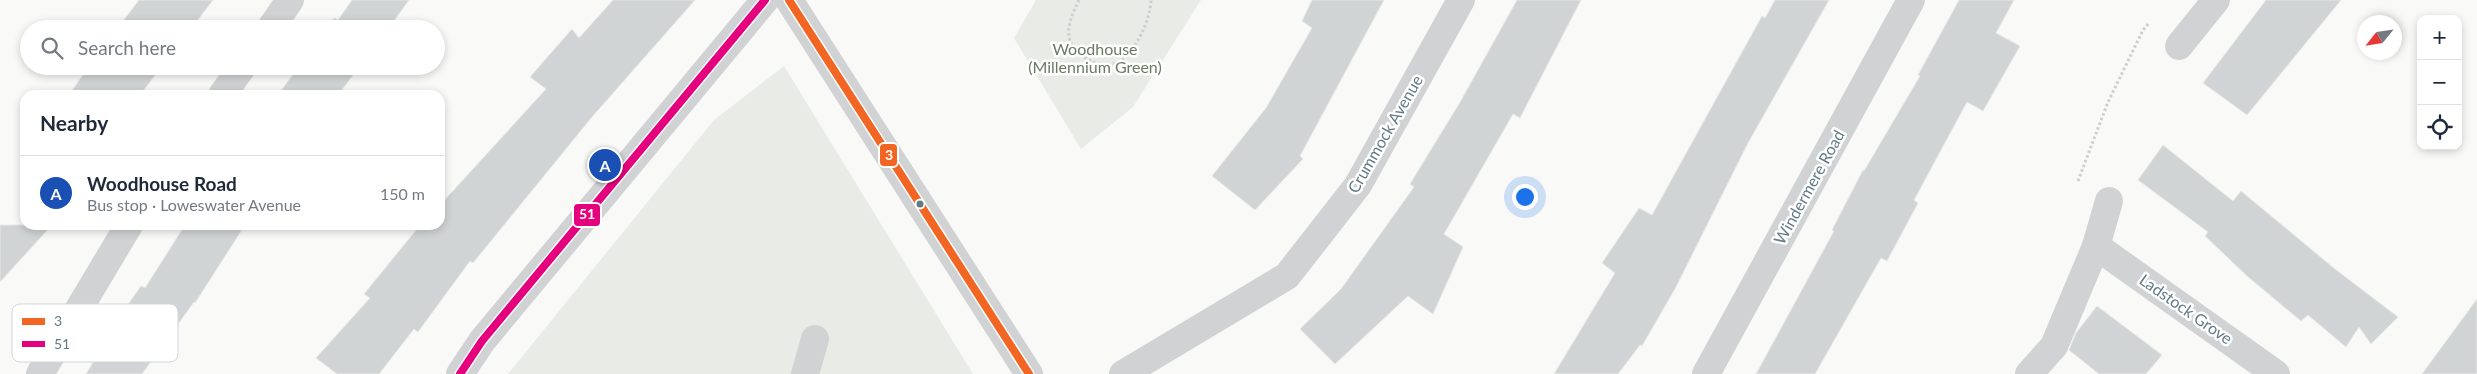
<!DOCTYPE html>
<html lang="en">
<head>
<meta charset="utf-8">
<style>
  body { margin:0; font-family:Lato,sans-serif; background:#f2f2f3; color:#1f2937 }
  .controls { position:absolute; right:15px; top:15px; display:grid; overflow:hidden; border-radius:10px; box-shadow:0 2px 8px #0003 }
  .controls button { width:45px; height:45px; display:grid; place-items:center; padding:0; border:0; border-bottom:1px solid #e0e1e3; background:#fff; color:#1f2937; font:25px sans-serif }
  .compass { position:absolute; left:2357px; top:15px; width:45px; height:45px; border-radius:50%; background:#fff; box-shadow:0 2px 8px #0003; rotate:240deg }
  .you { position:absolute; left:1524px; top:196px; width:18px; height:18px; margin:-12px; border:4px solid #fff; border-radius:50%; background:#1a73e8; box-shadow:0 0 0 8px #1a73e833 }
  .badge { display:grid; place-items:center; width:32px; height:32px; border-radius:50%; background:#b45309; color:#fff; font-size:16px; font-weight:700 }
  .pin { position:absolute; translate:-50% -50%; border:2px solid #fff; box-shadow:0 1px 5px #0006 }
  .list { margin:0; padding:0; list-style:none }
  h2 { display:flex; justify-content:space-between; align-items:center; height:65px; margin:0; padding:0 20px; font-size:21px }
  h2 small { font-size:16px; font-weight:400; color:#747a83 }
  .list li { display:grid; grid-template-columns:32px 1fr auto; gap:15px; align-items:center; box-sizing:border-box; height:75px; padding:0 20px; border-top:1px solid #e0e1e3 }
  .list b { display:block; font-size:19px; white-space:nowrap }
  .list p { margin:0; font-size:16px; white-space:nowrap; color:#747a83 }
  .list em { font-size:16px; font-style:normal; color:#747a83 }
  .icon { flex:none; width:28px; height:28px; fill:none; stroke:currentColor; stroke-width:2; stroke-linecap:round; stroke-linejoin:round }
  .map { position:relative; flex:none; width:2477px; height:374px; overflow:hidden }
  .search { position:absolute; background:#fff; box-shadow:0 2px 8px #0003; left:20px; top:20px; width:425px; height:55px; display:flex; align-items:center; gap:12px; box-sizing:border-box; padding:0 18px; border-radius:28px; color:#747a83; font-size:19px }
  .panel { position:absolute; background:#fff; box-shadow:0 2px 8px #0003; left:20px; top:90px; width:425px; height:140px; border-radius:15px }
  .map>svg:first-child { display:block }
</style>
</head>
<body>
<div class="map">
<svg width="2477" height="374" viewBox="0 0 2477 374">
  <rect width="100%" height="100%" fill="#f9f9f8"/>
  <!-- green -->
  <g fill="#e9ece6">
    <path d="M1036,0h165l-68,107 -52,42 -67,-111z"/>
    <path d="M784,66l189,308h-465l206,-254z"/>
  </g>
  <!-- building -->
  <g fill="#d1d4d4" stroke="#e8e8e8">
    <path d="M139,0h74l-22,29h-74z"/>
    <path d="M352,0h57l-21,29h-62l8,-11 4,2z"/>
    <path d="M613,0h82l-103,117 -119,146 -3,-2 -52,71 -4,-3 -35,45h-42l-21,-16 54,-60 -6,-4 53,-65 5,-4h18v-20l106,-116 -16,-12 42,-48 7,9z"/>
    <path d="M1312,0h72l-84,156 3,3 -48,51 -43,-34 54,-68 46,-80 -10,-7z"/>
    <path d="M1517,0h64l-61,118 -7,-4 -69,120 19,13 -30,67 -25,-18 -73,68 -35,-35 41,-40 73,-102 -4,-3 49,-80z"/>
    <path d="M1775,0h54l-81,143 -72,144 -34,59 -2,-1 -22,29h-64l61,-101 -13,-10 37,-55 13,7 110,-199 3,2z"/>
    <path d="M1959,0h55l-18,33 24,13 -37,65 -16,-9 -53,98 4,3 -31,58 -6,-3 -66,116h-59l78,-143 -2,-1 31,-60 1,1 56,-95 -2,-1z"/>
    <path d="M2266,0h75l-94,115 -44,-32z"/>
    <path d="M89,66h73l-22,29h-71z"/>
    <path d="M299,66h61l-22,29h-60z"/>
    <path d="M2163,145l70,56 8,-10 94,78 63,48 -27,27 -12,-17 -13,20 -38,-32 -7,6 -54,-45 -42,-40 3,-4 -70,-52z"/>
    <path d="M0,225h52l-52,57z"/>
    <path d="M185,225h60l-50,78 -1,-1 -52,72h-56l17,-28 -3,-2 41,-58 4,2z"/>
    <path d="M2477,299v75h-55z"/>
    <path d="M2097,306l65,49 -16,19h-47l-30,-24 7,-17z"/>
  </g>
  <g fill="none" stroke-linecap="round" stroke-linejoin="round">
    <!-- path -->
    <g stroke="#cececf" stroke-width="3" stroke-dasharray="2.5 2.5" stroke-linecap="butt">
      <path d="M1079,0c-13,25 -18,47 12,61 7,3 18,5 26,2 18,-8 34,-45 34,-63"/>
      <path d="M2078,181l30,-79 35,-72 6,-7"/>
    </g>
    <!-- minor -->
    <g stroke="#d1d2d3" stroke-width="28">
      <path d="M789,0l240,374"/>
      <path d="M270,29l20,-29"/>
      <path d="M2179,46l37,-46"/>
      <path d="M222,95l21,-29"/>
      <path d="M2096,246l13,-45"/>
      <path d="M40,374l89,-149"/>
      <path d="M460,374l22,-33 283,-341"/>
      <path d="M805,374l10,-35"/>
      <path d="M1123,374l164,-98 71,-91 103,-185"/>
      <path d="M1706,374l205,-374"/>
      <path d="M2029,374l25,-28 42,-100 180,128"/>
    </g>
    <defs>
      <path id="bus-1" d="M789,0l240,374"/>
      <path id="bus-2" d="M460,374l22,-33 283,-341"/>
    </defs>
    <!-- bus-1 casing -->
    <use href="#bus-1" stroke="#fff" stroke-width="11"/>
    <!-- bus-2 casing -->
    <use href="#bus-2" stroke="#fff" stroke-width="11"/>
    <!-- bus-1 -->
    <use href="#bus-1" stroke="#f26522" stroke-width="8"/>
    <!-- bus-2 -->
    <use href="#bus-2" stroke="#e5007d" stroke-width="8"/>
  </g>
  <!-- markers -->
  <circle fill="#627a85" stroke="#fff" stroke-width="2" cx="920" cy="204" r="4.5"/>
  <g text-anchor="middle" stroke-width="5" stroke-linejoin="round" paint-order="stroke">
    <!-- park labels -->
    <g font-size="16" fill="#697c61" stroke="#fff">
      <text x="1095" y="55">Woodhouse<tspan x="1095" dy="18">(Millennium Green)</tspan></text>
    </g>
    <!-- street labels -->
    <g font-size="16" fill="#627a85" stroke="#fff">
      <text transform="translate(1385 134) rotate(-60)" y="6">Crummock Avenue</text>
      <text transform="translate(1809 187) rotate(-61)" y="6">Windermere Road</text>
      <text transform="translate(2186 309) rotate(35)" y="6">Ladstock Grove</text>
    </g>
  </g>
  <!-- legend -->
  <rect x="12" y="304" width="166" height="58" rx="8" fill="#fff" stroke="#d0d7da" stroke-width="1"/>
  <rect x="22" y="318" width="23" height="7" fill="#f26522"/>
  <rect x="22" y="341" width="23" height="6" fill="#e5007d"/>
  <g font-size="14" fill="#627a85">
    <text x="54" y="326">3</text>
    <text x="54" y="349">51</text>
  </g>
  <g stroke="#fff" stroke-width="2">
    <rect x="879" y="143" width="19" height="24" rx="5" fill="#f26522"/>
    <rect x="573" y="203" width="28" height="24" rx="5" fill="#e5007d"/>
  </g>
  <g font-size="14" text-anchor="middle" font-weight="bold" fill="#fff">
    <text x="889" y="160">3</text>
    <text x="587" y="219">51</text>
  </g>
</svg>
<div class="controls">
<button>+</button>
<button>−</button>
<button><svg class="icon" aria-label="locate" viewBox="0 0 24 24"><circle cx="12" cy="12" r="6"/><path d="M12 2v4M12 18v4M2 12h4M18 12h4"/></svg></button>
</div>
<svg class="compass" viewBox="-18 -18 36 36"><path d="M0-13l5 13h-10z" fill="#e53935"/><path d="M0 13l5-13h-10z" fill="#747a83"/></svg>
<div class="you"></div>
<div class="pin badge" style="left:605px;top:165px;background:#1a4fb4">A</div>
<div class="search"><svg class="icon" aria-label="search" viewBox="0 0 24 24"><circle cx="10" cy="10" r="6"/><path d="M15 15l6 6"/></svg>Search here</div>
<section class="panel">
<h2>Nearby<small></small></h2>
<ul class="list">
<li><span class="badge" style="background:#1a4fb4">A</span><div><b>Woodhouse Road</b><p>Bus stop · Loweswater Avenue</p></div><em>150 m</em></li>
</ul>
</section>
</div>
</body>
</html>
